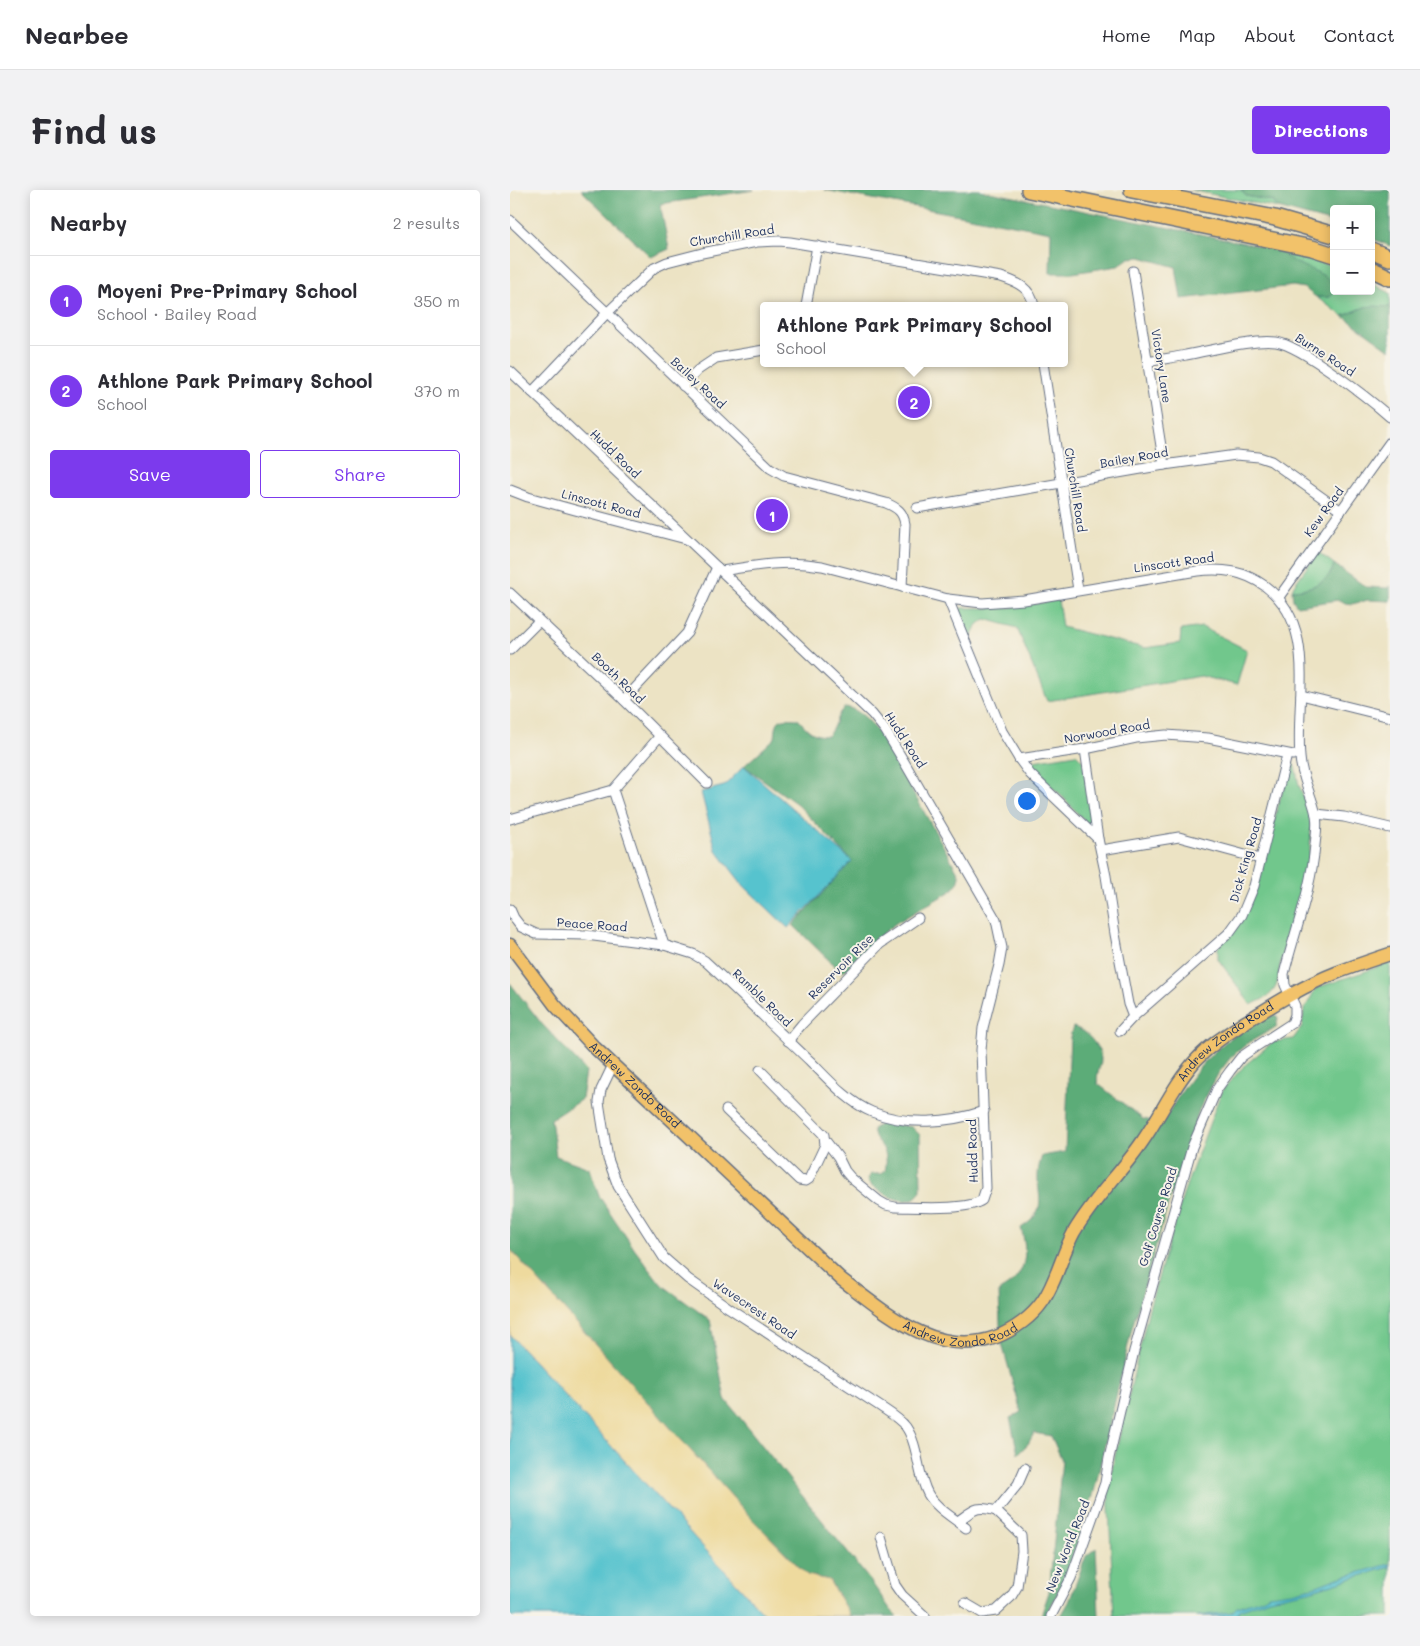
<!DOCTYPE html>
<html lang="en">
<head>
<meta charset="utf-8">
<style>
  body { margin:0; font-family:Mali,sans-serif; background:#f2f2f3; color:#2b2b33 }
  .controls { position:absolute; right:15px; top:15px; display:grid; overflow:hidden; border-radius:5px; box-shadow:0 2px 12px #0003 }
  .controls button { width:45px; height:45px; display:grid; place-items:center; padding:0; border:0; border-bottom:1px solid #e1e1e2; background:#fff; color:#2b2b33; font:25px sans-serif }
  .you { position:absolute; left:516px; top:610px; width:18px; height:18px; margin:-12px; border:4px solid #fff; border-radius:50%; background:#1a73e8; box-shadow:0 0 0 8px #1a73e833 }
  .badge { display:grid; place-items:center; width:32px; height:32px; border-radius:50%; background:#7c3aed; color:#fff; font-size:16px; font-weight:700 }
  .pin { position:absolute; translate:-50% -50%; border:2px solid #fff; box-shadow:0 1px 5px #0006 }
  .popup { position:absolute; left:250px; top:112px; width:308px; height:65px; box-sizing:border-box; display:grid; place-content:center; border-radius:5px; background:#fff; filter:drop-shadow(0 1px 4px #0005); font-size:16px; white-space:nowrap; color:#7c7c81 }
  .popup b { font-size:19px; color:#2b2b33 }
  .popup::after { content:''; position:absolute; left:50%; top:100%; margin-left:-10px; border:10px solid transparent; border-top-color:#fff }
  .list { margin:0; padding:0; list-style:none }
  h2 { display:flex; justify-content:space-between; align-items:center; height:65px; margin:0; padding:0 20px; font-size:21px }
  h2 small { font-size:16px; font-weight:400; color:#7c7c81 }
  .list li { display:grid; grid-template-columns:32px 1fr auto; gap:15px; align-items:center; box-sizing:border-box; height:90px; padding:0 20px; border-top:1px solid #e1e1e2 }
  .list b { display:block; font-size:19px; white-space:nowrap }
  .list p { margin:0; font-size:16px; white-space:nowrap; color:#7c7c81 }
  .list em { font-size:16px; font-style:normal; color:#7c7c81 }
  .actions { display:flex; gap:10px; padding:15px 20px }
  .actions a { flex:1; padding:11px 0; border:1px solid #7c3aed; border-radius:5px; text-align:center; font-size:18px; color:#7c3aed }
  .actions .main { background:#7c3aed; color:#fff }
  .map { position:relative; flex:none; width:880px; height:1426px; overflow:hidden; border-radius:5px }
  header { display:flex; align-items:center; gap:30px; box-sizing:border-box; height:70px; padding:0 25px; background:#fff; border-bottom:1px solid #e1e1e2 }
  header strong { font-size:24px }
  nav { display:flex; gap:28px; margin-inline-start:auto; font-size:18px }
  .intro { display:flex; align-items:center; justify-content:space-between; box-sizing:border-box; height:120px; padding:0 30px }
  h1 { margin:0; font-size:35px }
  .button { padding:12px 22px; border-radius:5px; background:#7c3aed; color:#fff; font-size:18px; font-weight:700 }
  main { display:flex; gap:30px; padding:0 30px }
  aside { flex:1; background:#fff; border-radius:5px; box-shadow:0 2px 12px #0003 }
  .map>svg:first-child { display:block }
</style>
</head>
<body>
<header>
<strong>Nearbee</strong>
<nav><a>Home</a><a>Map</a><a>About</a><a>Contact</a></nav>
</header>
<div class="intro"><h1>Find us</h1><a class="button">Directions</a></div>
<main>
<aside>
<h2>Nearby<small>2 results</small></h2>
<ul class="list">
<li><span class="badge">1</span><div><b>Moyeni Pre-Primary School</b><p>School · Bailey Road</p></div><em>350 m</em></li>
<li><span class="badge">2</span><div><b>Athlone Park Primary School</b><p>School</p></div><em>370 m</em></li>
</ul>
<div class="actions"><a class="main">Save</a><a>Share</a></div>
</aside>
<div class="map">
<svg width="880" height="1426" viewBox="0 0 880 1426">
  <rect width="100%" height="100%" fill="#f7f3e8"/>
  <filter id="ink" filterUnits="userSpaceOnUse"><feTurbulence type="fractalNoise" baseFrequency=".02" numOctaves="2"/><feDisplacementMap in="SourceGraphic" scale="10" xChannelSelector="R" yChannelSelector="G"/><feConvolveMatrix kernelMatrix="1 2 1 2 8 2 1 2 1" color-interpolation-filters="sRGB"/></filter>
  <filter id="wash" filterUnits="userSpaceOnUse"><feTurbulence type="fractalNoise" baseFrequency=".0096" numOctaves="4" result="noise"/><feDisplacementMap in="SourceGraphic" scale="20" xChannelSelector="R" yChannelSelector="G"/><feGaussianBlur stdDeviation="1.12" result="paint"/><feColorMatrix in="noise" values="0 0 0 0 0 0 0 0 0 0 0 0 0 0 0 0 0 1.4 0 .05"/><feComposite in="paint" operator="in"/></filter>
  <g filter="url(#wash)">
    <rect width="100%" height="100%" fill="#ece3c4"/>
    <!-- green -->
    <g fill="#71c78c" stroke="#467b75">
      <path d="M681,0h50l5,6 27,5 5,7z"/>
      <path d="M770,60l54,17v18l-3,-4 -46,-24z"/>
      <path d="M861,93l19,10v14h-25l-22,9 -27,-19h14l5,-6h36z"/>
      <path d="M808,362l16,12c-1,3 -2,8 -5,11 -7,10 -25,15 -37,15l2,-5z"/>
      <path d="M548,410l4,27 83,21 35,-5 1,-13 21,-3 45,23 -10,35 -36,-9 -154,25 -30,-73 -32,-9 -9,7 -6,13 -10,-27 1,-4h45z"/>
      <path d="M566,564l7,7 8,48 -2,17 -30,-33 -24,-19 -4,-6v-4l2,-3z"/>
      <path d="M783,573c4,7 4,15 6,22 4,11 10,24 11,36 4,43 -15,97 -28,137 -4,10 -2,25 -9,33 -5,7 -15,10 -22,14l-33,-46v-12l36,-52 35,-129z"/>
      <path d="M880,773v653h-276l-6,-130 41,-178 36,-119 37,-99 23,-25 28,-23 20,-3 9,-12 2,-17 12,-22z"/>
    </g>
    <!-- forest -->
    <g fill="#5cac78" stroke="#3c6e6b">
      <path d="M71,0h173l-94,14 9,45 -18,8z"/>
      <path d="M314,0h155l301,60c13,19 54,20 54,41h1l-5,6h-14l-12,-9 -11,-2 -112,13 -5,-32 -36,-10 -11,1 -11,8 -45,7h-23l1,-41z"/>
      <path d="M731,0h149v56l-19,-8v-29h-37v14l-56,-15 -5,-7 -27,-5z"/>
      <path d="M863,116l17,1v43l-47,-34 22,-9z"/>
      <path d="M824,374l32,23 22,1 2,-3v16l-22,-1 -16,4 -7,-1 -6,-3 -42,6 -4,-6 -1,-10c12,0 30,-5 37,-15 3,-3 4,-8 5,-11z"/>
      <path d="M336,517c17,4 27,18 37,32l76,135v7l-8,10 -55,32 -34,28 -16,19 -5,2 -48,-47 59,-64 -55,-57 -53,-38 31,-28c2,-20 2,-20 23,-19 9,10 14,17 29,17 9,-8 9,-24 19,-29z"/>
      <path d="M0,793l32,41 44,47 -4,28 -31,20 5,37 33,12 10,28 36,54 26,34 49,36 15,79 147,184 18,26 7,7h-47l-21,-36 -22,-5 -55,-56 -242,-270z"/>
      <path d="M762,825h4l2,3 -2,9 -28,16 -17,14 -13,17 -19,36 -30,91 -37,127 -38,164 -30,89 -18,35h-5l8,-24 13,-132 -11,-24 -17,-3 -6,11 -10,10 -8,-36 11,-6 -19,-68 -2,-19 -1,-34c27,-14 30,-35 22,-63 4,-3 9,-6 12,-10 12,-13 4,-27 5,-43 0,-7 2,-13 4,-19l23,-4 5,-115 3,-10c13,3 27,19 28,32 0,9 -6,16 -3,25l45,35 19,4c31,-51 53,-84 110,-108z"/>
      <path d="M378,933l24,4 8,8 1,55c-9,22 -40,4 -52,-7l-1,-4 3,-5h10l4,-3c6,-26 -11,-26 -12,-42l8,-5z"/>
      <path d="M586,1358l3,68h-38l8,-14 17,-46z"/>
    </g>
    <!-- sand -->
    <path fill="#eeda9e" stroke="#84847e" d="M0,1059l242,270 55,56 22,5 21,36h-84l-256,-281z"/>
    <!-- water -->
    <g fill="#56c3ce" stroke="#387996">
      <path d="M234,576l108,95 -64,67 -45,-43 -27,-35 -15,-58 23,-6z"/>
      <path d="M0,1145l256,281h-256z"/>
      <path d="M880,1374v3l-81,24 -40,8 -30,11 -2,6h-39l34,-4 5,-5 25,-8 7,-4 23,-3 25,-6 18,-7z"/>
    </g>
  </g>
  <g filter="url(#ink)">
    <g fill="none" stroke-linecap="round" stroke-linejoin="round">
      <defs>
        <g id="minor">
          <path d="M0,30l260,248 14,8 102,27c12,5 17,9 19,21l-3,63"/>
          <path d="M623,81l31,194"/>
          <path d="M296,116l11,-60"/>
          <path d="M638,172c13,-3 25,-4 38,-7 24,-4 67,-16 90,-13 26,4 92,56 114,75"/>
          <path d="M533,173l35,227"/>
          <path d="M0,181l362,343 13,16 21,35 90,155 6,28 -3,17 -16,63 -2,22 5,138 -4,12c-15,11 -68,7 -87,7l-9,-2 -7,-4 -28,-23 -6,-7 -7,-14 -13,-17"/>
          <path d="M173,196l15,-16 18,-12 48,-8"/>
          <path d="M22,202l75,-79 47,-45 13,-6 35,-9 55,-11 22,-1 11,1 211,35c16,5 30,11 33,29"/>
          <path d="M0,300l18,7 47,13 111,29"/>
          <path d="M407,318l247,-43 72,-10 23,2 12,4 70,50"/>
          <path d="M212,381c34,-6 66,-11 100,-5l126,33 34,4 42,-3 173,-29c26,-3 47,0 68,15 54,40 30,113 35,171 1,20 12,38 16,58 2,10 0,20 -1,30 -4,46 -20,85 -31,129l1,11 10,21v9l-3,8 -38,25 -13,9 -11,14 -13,18 -25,58 -58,204 -25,107 -4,25 -34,95 -20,38"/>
          <path d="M0,403l114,107 83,83"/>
          <path d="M769,407l111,-155"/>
          <path d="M438,409l43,105 11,27 17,28 11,15 68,65"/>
          <path d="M0,460l29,-29"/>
          <path d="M791,505l89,22"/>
          <path d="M114,510l63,-67 30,-66"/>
          <path d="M575,559l13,90 8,37 9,58 13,70 5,13"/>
          <path d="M509,569l66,-10 51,-11 30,-3 42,3 85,17"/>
          <path d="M103,600l51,155 29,9 12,7c36,33 70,67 105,100 18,18 38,41 62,51 35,14 77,11 112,-1"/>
          <path d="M806,624l28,3 46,11"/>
          <path d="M0,629l103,-29 46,-53"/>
          <path d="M591,660l78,-13 81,22"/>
          <path d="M0,719l4,9 7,9 15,7 50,1 78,10"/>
          <path d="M610,841l13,-14 96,-84 13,-18 12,-29 33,-131"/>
          <path d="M278,851l14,-17 78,-80 38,-26"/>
          <path d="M103,875l-12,25 -2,12 9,57 10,27 46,72 24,21 41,29 152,99c9,6 19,12 25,20 13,19 11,47 22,67 8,14 26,24 38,34"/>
          <path d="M216,920l73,70 7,1 3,-2 16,-34 -1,-10 -64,-65"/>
          <path d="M448,1331c16,-11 18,-16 38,-10l22,-27 7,-16"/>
          <path d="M371,1347l14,48 7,10 23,21"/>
          <path d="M455,1413l17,10 14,-2 15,-14 6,-10 5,-36 -1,-16 -25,-24"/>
        </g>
        <g id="primary">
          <path id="s1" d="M0,755l45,60 39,42 247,232c44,33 95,80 155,58 18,-7 36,-20 47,-36 14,-21 19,-47 31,-69 19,-33 47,-59 68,-90 19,-27 32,-58 54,-82 15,-16 33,-27 51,-39 29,-18 58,-36 89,-48 18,-7 36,-13 54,-19"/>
        </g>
        <g id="motorway">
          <path d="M519,0l283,58 22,7"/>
          <path d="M622,0l143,28 59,17"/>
          <path d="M861,60l19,8"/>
          <path d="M861,79l19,9"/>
        </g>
      </defs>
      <!-- minor casing -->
      <use href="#minor" stroke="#646e82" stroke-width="11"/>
      <!-- primary casing -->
      <use href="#primary" stroke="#646e82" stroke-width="15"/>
      <!-- motorway casing -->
      <use href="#motorway" stroke="#646e82" stroke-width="18"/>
      <!-- minor -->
      <use href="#minor" stroke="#fff" stroke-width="9"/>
      <!-- primary -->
      <use href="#primary" stroke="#f2c26a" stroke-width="12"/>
      <!-- motorway -->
      <use href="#motorway" stroke="#f2c26a" stroke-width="15"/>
    </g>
  </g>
  <g text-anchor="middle" stroke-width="4" stroke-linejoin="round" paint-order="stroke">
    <!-- street labels -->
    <g font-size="12" fill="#1b2f5e" stroke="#f7f3e8">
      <text transform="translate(222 46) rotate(-9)" y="4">Churchill Road</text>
      <text transform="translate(815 165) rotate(33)" y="4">Burne Road</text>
      <text transform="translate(651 176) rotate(81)" y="4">Victory Lane</text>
      <text transform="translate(188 193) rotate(43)" y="4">Bailey Road</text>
      <text transform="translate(105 264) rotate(44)" y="4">Hudd Road</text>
      <text transform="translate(624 268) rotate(-10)" y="4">Bailey Road</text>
      <text transform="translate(565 300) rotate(81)" y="4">Churchill Road</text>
      <text transform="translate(91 314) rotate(15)" y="4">Linscott Road</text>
      <text transform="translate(814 322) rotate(-54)" y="4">Kew Road</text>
      <text transform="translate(664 373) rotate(-8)" y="4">Linscott Road</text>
      <text transform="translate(108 488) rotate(44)" y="4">Booth Road</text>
      <text transform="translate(597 542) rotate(-10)" y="4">Norwood Road</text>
      <text transform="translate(395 550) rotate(57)" y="4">Hudd Road</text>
      <text transform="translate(736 670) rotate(-74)" y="4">Dick King Road</text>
      <text transform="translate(82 735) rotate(4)" y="4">Peace Road</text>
      <text transform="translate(331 777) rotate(-45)" y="4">Reservoir Rise</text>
      <text transform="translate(252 808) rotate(44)" y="4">Ramble Road</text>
      <text dy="4" stroke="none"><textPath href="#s1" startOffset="1026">Andrew Zondo Road</textPath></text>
      <text dy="4" stroke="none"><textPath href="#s1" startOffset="188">Andrew Zondo Road</textPath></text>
      <text transform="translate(463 961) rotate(-92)" y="4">Hudd Road</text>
      <text transform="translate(648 1027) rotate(-73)" y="4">Golf Course Road</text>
      <text transform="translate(244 1119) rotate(34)" y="4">Wavecrest Road</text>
      <text dy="4" stroke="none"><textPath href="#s1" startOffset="608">Andrew Zondo Road</textPath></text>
      <text transform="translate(558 1356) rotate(-68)" y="4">New World Road</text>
    </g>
  </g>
</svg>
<div class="controls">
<button>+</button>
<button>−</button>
</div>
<div class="you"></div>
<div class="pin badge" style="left:262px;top:325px">1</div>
<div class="pin badge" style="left:404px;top:212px">2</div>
<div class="popup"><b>Athlone Park Primary School</b>School</div>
</div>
</main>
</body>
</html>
